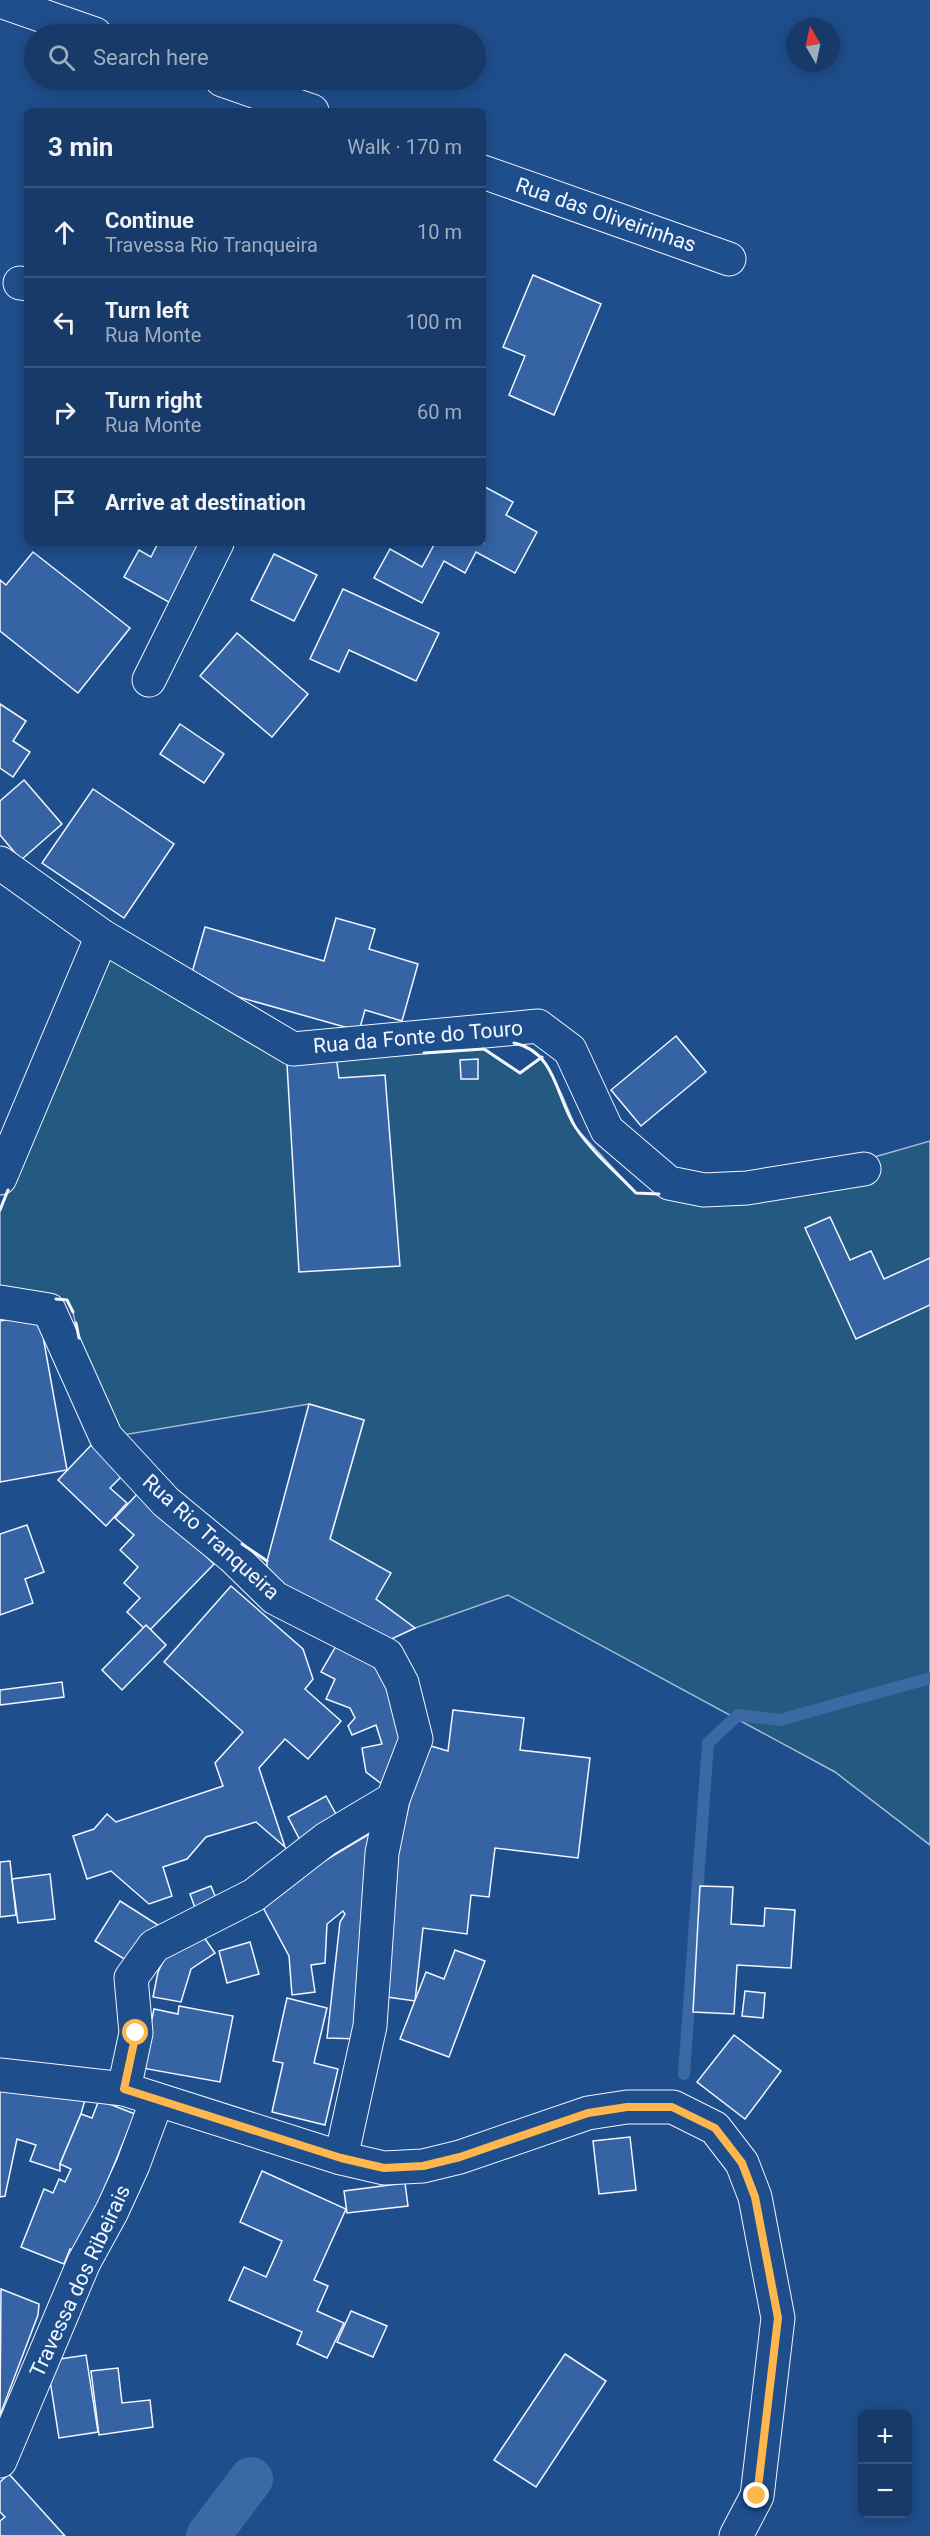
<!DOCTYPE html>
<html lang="en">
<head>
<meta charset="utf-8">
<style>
  body { margin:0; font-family:Roboto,sans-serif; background:#244571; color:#f1f3f6 }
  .controls { position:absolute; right:18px; bottom:18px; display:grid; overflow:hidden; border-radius:9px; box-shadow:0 3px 15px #0003 }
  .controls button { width:54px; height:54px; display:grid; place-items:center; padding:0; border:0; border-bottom:2px solid #36547d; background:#173a69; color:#f1f3f6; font:30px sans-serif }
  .compass { position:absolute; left:786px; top:18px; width:54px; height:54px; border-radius:50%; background:#173a69; box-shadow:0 3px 15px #0003; rotate:351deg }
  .stop { position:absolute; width:18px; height:18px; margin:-14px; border:4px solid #ffb74d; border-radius:50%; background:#fff }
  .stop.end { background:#ffb74d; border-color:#fff; box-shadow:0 2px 6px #0008 }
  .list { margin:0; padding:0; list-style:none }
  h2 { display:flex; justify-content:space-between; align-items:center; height:78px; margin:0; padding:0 24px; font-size:26px }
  h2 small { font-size:20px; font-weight:400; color:#9eadc0 }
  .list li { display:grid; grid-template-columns:39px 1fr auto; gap:18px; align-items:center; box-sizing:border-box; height:90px; padding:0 24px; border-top:2px solid #36547d }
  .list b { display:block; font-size:22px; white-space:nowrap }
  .list p { margin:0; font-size:20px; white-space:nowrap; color:#9eadc0 }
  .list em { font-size:20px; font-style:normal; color:#9eadc0 }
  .icon { flex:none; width:33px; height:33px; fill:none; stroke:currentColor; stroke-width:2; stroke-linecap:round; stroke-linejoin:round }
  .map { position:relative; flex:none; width:930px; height:2536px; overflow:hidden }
  .search { position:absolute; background:#173a69; box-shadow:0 3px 15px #0003; left:24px; top:24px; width:462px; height:66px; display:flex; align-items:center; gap:15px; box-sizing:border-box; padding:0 21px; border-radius:33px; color:#9eadc0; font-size:22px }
  .panel { position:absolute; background:#173a69; box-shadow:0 3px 15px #0003; left:24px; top:108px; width:462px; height:438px; border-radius:9px }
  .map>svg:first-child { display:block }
</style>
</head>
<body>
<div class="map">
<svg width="930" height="2536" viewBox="0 0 930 2536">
  <rect width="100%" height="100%" fill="#1f4e8c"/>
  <!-- green -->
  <path fill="#245a82" stroke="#a8bbd7" stroke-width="1.5" d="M110,953l227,107 147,-11 36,24 22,-16 20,38 14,33 60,65 96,5 198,-57v704l-95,-73 -327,-177 -93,33 -39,-29 -46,-60 34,-119 -55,-16 -186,31 -45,-99 -5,-24 -6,-12 -67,-9v-82z"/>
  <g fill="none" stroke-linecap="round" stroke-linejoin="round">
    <!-- stream -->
    <path stroke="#3b69a3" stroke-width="12" d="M684,2074l24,-331 30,-28 42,5 150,-42"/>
    <!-- canal -->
    <path stroke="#3b69a3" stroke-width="44" d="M208,2536l43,-57"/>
  </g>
  <!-- building -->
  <g fill="#3563a3" stroke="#f2f6ff" stroke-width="1.5">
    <path d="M533,275l68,29 -47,111 -45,-20 16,-39 -22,-9z"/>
    <path d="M483,486l30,16 -7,13 31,17 -22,41 -39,-21 -11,21 -21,-12 -22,42 -48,-25 16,-29 32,18 13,-24h48z"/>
    <path d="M158,543h42l-19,66 -57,-32 15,-27 12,7z"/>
    <path d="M33,552l97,76 -52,65 -78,-62v-51l6,5z"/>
    <path d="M274,554l43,21 -23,46 -43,-21z"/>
    <path d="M343,589l96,44 -23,48 -67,-31 -10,22 -29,-13z"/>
    <path d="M237,633l71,61 -36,43 -72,-61z"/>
    <path d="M0,704l26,17 -13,20 17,11 -17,25 -13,-9z"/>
    <path d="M180,724l44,30 -20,29 -44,-29z"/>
    <path d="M24,780l38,44 -41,36 -21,-25v-34z"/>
    <path d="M93,789l81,55 -50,74 -82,-55z"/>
    <path d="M336,918l39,11 -6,20 49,15 -16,57 -37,-11 -6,21 -170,-48 16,-56 119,34z"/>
    <path d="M676,1036l30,36 -65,54 -30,-36z"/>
    <path d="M336,1055l3,23 46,-3 15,191 -101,6 -12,-208z"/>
    <path d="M478,1059v20h-17l-1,-19z"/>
    <path d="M830,1217l20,43 21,-9 13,28 46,-21v47l-74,34 -51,-111z"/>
    <path d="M39,1314l28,156 -67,12v-161z"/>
    <path d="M309,1404l55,16 -34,119 61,34 -15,26 39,29 -32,15 -116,-65v-17z"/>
    <path d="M96,1440l32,30 -18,18 17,15 -21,23 -48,-46z"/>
    <path d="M139,1492l75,72 -66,68 -21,-20 13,-14 -16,-15 14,-16 -18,-17 14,-15 -19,-17z"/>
    <path d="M27,1525l17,47 -19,7 8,24 -33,12v-81z"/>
    <path d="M231,1586l72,63 10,30 -8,10 36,32 -33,38 -23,-20 -26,29 26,79 -29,-25 -50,15 -19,22 -24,8 9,29 -23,8 -38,-33 -24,8 -14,-43 21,-7 13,-15 9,8 107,-36 -8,-23 28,-31 -79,-70z"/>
    <path d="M146,1625l20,20 -44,45 -20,-20z"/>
    <path d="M340,1639l51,39 11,82 -19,25 -17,-13 -4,-24 20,-4 -6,-19 -24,10 -4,-9 7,-8 -5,-10 -24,-9 9,-20 -14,-7z"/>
    <path d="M62,1682l2,15 -64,8v-15z"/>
    <path d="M453,1710l71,8 -4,32 70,8 -12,100 -83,-10 -6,49 -18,-2 -4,39 -44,-6 -8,73 -35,-5 14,-130 30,-122 24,7z"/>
    <path d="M326,1796l16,29 -39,21 -15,-29z"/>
    <path d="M376,1830l-16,209 -33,-1 13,-116 5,-8 -2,-3 -16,13 -2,39 -14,2 4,27 -23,3 -3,-39 -30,-56z"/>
    <path d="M10,1861l6,54 -16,2v-55z"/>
    <path d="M50,1874l5,45 -37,4 -6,-44z"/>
    <path d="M211,1886l10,25 -22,8 -9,-25z"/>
    <path d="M700,1886l33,1 -2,37 33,2 1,-18 30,2 -4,58 -54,-3 -3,49 -41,-2z"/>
    <path d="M120,1901l38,24 -24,40 -39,-24z"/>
    <path d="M201,1933l14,20 -24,16 -10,33 -28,-5 5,-25 9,-19z"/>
    <path d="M250,1942l9,32 -32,9 -8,-32z"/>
    <path d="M455,1950l30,11 -36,96 -49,-18 26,-67 18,7z"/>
    <path d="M745,1991l20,2 -2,25 -21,-2z"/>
    <path d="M287,1998l40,10 -13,55 24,6 -13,56 -53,-13 11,-49 -10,-2z"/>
    <path d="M179,2006l54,10 -13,66 -78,-14 12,-59 24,5z"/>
    <path d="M734,2035l47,36 -36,48 -48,-37z"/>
    <path d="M0,2082l86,14 -5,18 -21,50v7l-30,-10 6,-16 -19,-6 -12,57 -5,1z"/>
    <path d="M99,2100l36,14 -57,138 -8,-3 -6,15 -43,-17 23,-58 9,4 6,-14 6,3 6,-13 -11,-5 21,-50 11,4z"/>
    <path d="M630,2137l6,53 -37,4 -6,-53z"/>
    <path d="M262,2171l84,38 -32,71 14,6 -11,25 27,12 -17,35 -30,-14 5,-12 -73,-32 15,-33 22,10 16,-36 -42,-19z"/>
    <path d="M405,2183l3,23 -61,7 -3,-22z"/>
    <path d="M1,2289l38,15 -1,11 -38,100z"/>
    <path d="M351,2311l36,15 -14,31 -36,-15z"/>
    <path d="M565,2354l41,27 -70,106 -42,-27z"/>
    <path d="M86,2355l12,77 -39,6 -12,-77z"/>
    <path d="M118,2368l4,35 28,-3 3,27 -54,8 -8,-64z"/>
    <path d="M9,2474l56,62h-65v-15l5,-4 -5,-5v-30z"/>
  </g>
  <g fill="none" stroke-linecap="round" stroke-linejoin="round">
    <defs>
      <g id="minor">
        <path d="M0,1l95,33"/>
        <path d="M222,80l90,31"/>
        <path d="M483,172l246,87"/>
        <path d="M20,283l7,1"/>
        <path d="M149,680l68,-137"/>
        <path d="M0,863l102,73 191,113 245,-23 32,24 37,80 62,53 35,7 43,-2 117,-19"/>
        <path d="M0,1178l102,-242"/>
        <path d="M0,1302l49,8 57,127 60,65 67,55 42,41 112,57 15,28 14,56 -23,60 -11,54 -12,173 -29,132"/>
        <path d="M124,2089l12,-56 -5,-55 23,-32 100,-51 72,-56 67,-40"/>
        <path d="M0,2461l84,-199 28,-51 21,-46 24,-65"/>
      </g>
      <path id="major" d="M0,2075l124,14 217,69 43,10 39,-2 37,-9 128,-44 39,-6h46l42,21 27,35 13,34 23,121 -21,178 -21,40"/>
    </defs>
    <!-- minor casing -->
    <use href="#minor" stroke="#f2f6ff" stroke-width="35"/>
    <!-- major casing -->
    <use href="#major" stroke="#f2f6ff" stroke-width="35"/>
    <!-- minor -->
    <use href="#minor" stroke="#1f4e8c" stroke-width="33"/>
    <!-- major -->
    <use href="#major" stroke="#1f4e8c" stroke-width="33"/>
    <!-- wall -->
    <g stroke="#f2f6ff" stroke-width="3">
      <path d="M514,1043c43,9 42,56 62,85 16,24 40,44 60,65l23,1"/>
      <path d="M424,1053l60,-4 36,24 22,-16"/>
      <path d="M0,1210l8,-20"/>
      <path d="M56,1299l11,1 6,12"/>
      <path d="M76,1323l3,15"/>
      <path d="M242,1544l25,17"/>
    </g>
  </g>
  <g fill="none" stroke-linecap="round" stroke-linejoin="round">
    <!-- route -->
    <path stroke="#ffb74d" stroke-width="8" d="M136,2033l-12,56 217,69 43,10 39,-2 37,-9 128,-44 39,-6h45l43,21 27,35 13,34 23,121 -21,178"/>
  </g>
  <g text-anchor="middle" stroke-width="4.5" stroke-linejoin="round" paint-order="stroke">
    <!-- street labels -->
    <g font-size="21" fill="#f2f6ff" stroke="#1f4e8c">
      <text transform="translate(606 215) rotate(19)" y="7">Rua das Oliveirinhas</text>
      <text transform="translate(418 1037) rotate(-5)" y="7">Rua da Fonte do Touro</text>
      <text transform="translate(211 1537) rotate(42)" y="7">Rua Rio Tranqueira</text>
      <text transform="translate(80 2281) rotate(-65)" y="7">Travessa dos Ribeirais</text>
    </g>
  </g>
</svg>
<div class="controls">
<button>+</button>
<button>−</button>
</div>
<svg class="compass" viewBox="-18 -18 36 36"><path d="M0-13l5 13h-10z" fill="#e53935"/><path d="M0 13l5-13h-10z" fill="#9eadc0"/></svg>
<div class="stop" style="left:136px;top:2033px"></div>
<div class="stop end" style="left:757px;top:2496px"></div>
<div class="search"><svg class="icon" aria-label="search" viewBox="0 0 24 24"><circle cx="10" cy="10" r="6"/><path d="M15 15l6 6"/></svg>Search here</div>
<section class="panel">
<h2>3 min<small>Walk · 170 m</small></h2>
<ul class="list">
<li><svg class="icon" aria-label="ahead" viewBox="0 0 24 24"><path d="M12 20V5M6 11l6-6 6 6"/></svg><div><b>Continue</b><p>Travessa Rio Tranqueira</p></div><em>10 m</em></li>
<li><svg class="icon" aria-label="left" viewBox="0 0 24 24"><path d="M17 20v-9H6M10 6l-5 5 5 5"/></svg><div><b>Turn left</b><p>Rua Monte</p></div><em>100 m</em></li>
<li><svg class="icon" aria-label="right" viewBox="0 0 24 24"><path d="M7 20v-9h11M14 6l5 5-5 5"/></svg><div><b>Turn right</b><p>Rua Monte</p></div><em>60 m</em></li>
<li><svg class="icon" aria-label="arrive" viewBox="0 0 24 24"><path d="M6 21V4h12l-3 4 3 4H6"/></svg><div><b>Arrive at destination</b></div></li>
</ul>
</section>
</div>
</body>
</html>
